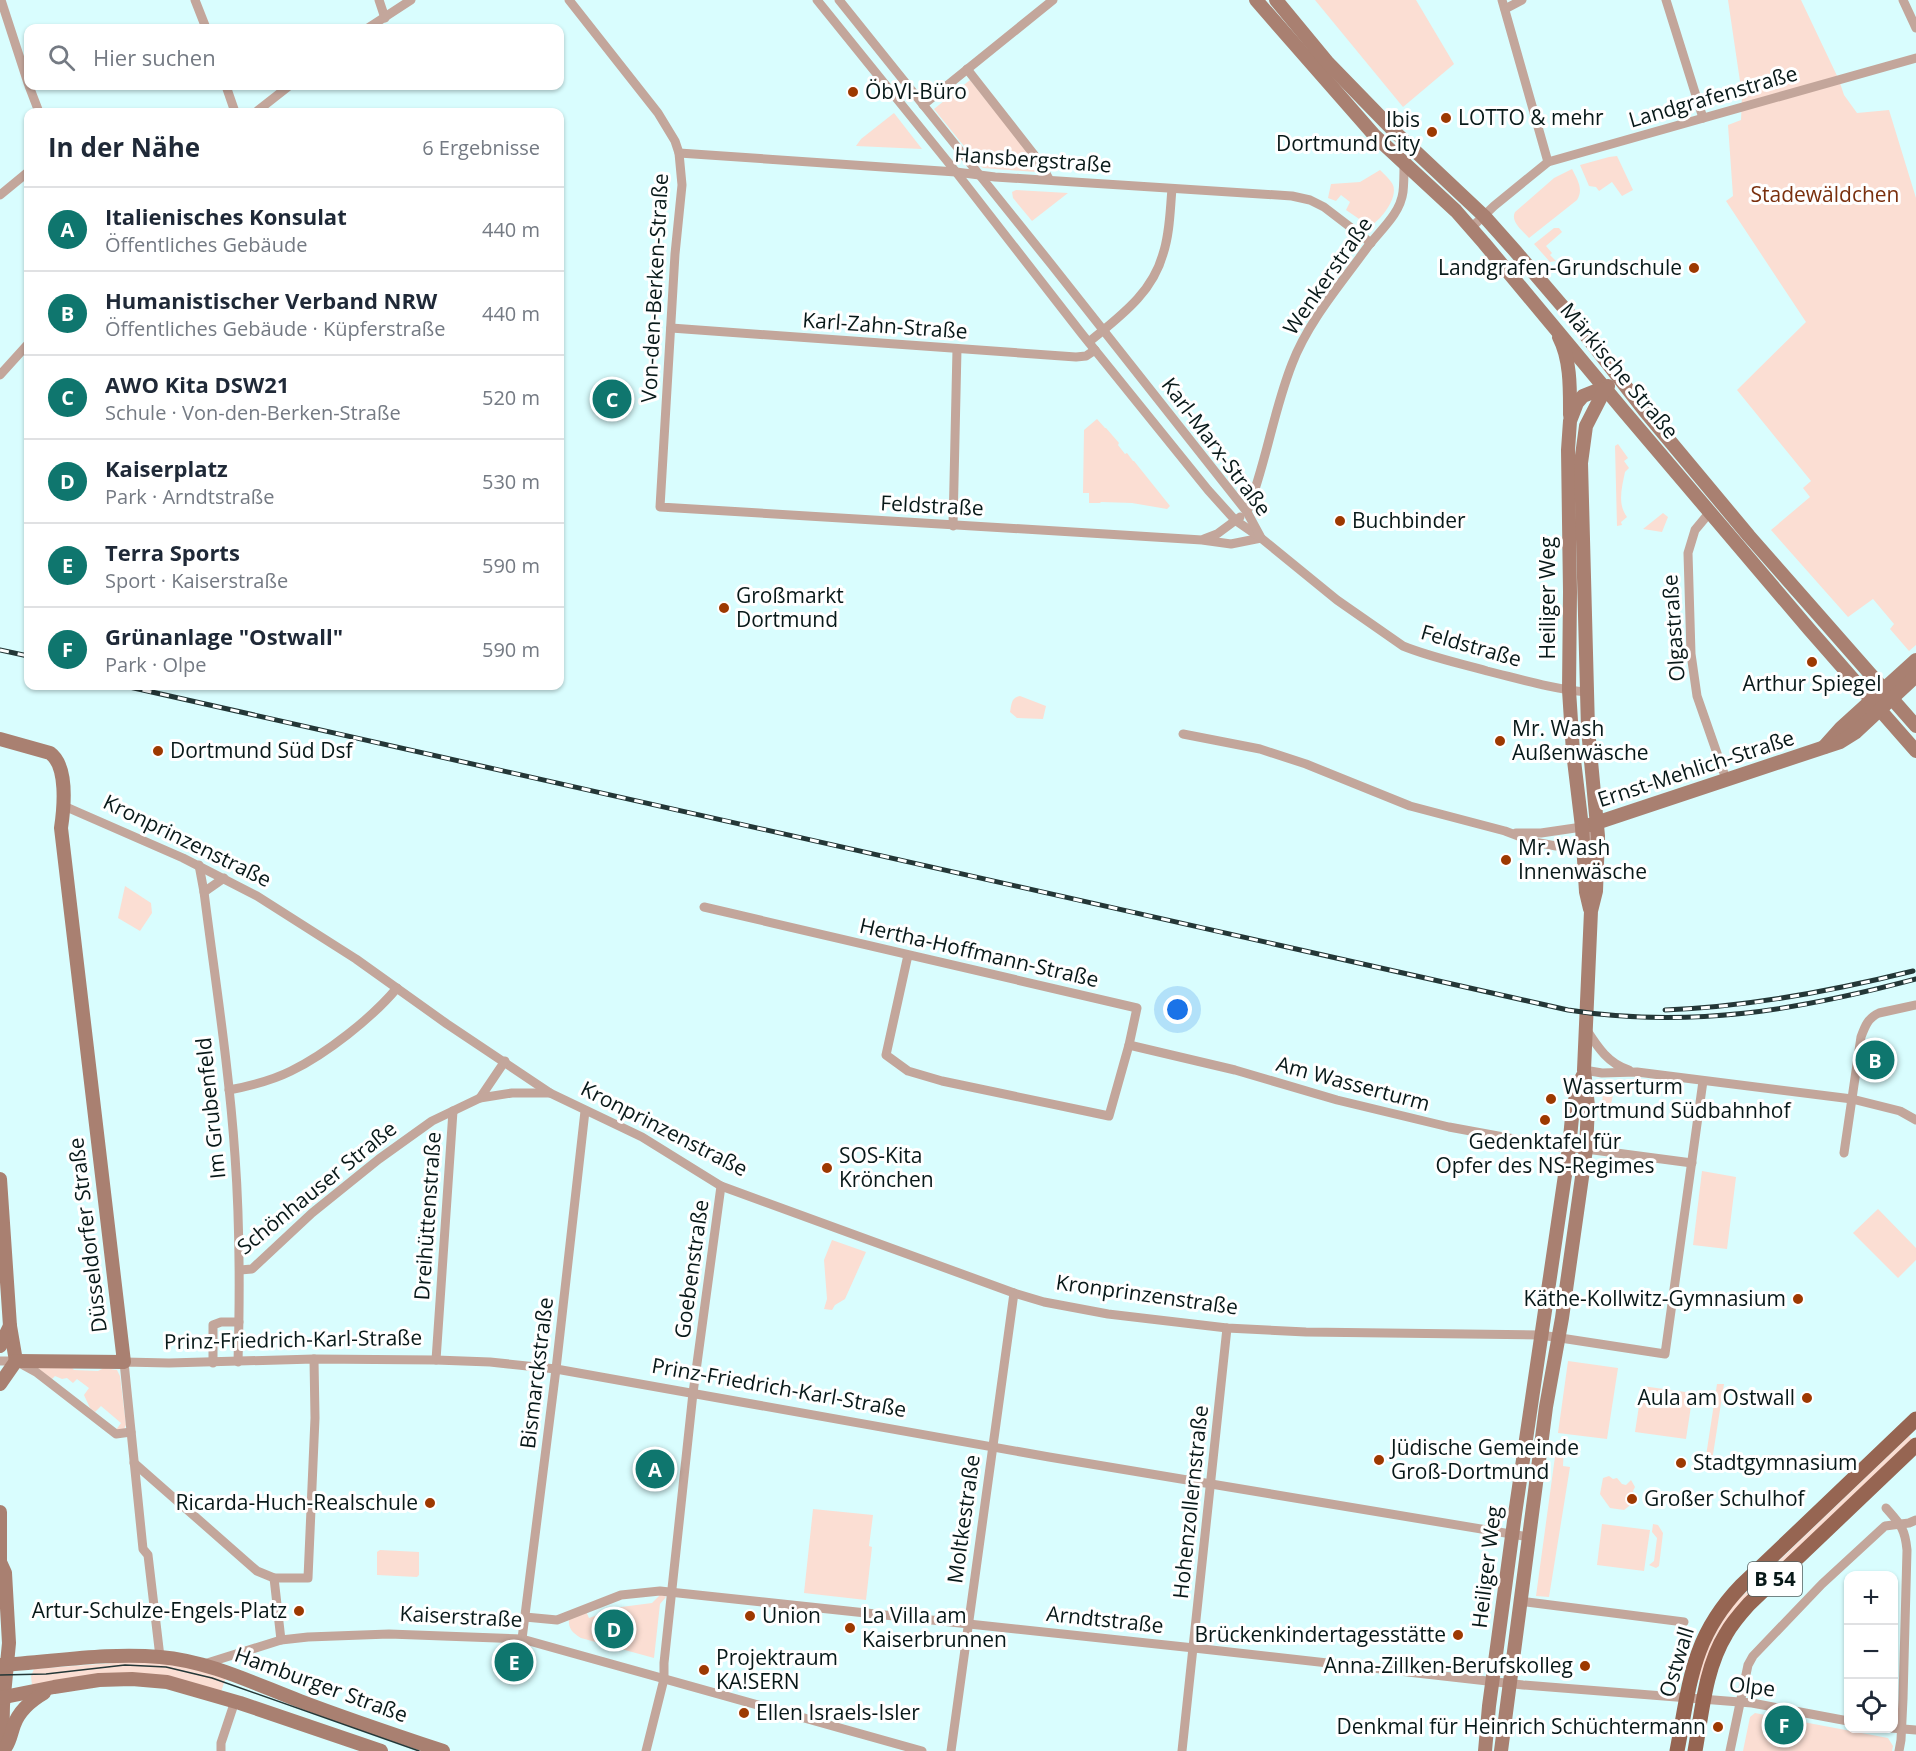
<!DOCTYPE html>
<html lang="de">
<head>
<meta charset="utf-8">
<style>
  body { margin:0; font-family:"Open Sans",sans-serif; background:#f6f6f7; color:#1f2937 }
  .controls { position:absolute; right:18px; bottom:18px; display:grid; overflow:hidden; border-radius:12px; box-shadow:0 2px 4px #0004 }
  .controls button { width:54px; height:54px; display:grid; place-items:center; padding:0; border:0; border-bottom:2px solid #e0e1e3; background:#fff; color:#1f2937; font:30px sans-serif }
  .you { position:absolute; left:1178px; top:1010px; width:21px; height:21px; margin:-15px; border:4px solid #fff; border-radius:50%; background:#1a73e8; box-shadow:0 0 0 9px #1a73e833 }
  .badge { display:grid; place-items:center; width:39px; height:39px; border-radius:50%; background:#0f766e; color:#fff; font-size:20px; font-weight:700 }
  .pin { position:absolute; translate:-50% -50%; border:3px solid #fff; box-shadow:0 2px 6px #0006 }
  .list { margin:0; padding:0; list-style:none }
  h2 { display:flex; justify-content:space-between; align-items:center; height:78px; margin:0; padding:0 24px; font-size:26px }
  h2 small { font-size:20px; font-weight:400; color:#747a83 }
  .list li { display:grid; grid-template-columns:39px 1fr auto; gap:18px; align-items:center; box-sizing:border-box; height:84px; padding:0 24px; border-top:2px solid #e0e1e3 }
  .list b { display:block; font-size:22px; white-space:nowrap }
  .list p { margin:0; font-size:20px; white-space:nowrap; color:#747a83 }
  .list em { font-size:20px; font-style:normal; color:#747a83 }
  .icon { flex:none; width:33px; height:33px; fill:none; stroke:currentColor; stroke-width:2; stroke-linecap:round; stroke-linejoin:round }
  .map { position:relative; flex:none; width:1916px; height:1751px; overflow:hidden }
  .search { position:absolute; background:#fff; box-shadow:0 2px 4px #0004; left:24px; top:24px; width:540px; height:66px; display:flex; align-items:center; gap:15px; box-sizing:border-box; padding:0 21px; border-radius:12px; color:#747a83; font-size:22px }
  .panel { position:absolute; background:#fff; box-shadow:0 2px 4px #0004; left:24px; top:108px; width:540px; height:582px; border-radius:12px }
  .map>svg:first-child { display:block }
</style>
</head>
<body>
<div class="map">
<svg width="1916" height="1751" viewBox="0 0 1916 1751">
  <rect width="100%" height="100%" fill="#d9fdfe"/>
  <!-- green -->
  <g fill="#fbded3">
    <path d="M1315,0h101l38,64 -51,43z"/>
    <path d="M1728,0h73l38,80 5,15 13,18 32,-3 27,88v447l-7,6 -19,-22 4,-5 -21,-25 -25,18 -77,-87 39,-33 -7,-9 8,-7 -74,-91 69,-68 -80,-121 7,-5 -5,-71 13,-5 1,-25z"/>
    <path d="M970,80l69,86 -3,6 -53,-4 -3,-2 -46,-57z"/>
    <path d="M894,113l28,36 -66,-3 5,-7z"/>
    <path d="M1617,156l16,34 -11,6 -10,-14 -13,9 -3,-4 -7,-1 -9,-21 29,-8z"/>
    <path d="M1572,169c5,10 12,20 5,31l-48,38c-6,-7 -19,-16 -14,-26l39,-34z"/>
    <path d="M1380,170c4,4 10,9 13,15 5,13 -11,33 -21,40l-7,-2 -19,-13 4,-8 -9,-7 -5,6 -8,-3 3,-14 29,-2z"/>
    <path d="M1016,190l52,3 -36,28 -19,-23 -1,-6z"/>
    <path d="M1554,228h5l3,4 -16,14 6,7 -2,2 6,6 -6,1 -16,-18z"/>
    <path d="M1097,419l8,9h1l13,15 -1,2 7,9 2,-1 6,8h1l36,45 -3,3 -35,-6 -31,-1 -1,1h-11v-10h-6l1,-63z"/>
    <path d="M1618,444l10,14 -4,3 5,7 -4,4c-3,15 -8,32 2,45l-6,5 1,3 -5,1 -2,-80z"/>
    <path d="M1663,513l5,4 -6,15 -19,-3z"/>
    <path d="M1020,696l26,10 -3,13 -26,-1 -7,-6c2,-9 1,-14 10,-16z"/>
    <path d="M125,886l26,17 1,10 -12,18 -22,-13z"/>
    <path d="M1632,1084l21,3v4l-31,-3 -8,3 -3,13 -9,2 1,-17 3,-2z"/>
    <path d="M1702,1171l34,6 -9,72 -34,-4z"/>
    <path d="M1878,1209l38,39v12l-18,18 -45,-45z"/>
    <path d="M832,1240l34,12 -21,47 -10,6 -3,5 -8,-1 3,-10 -3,-39z"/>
    <path d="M1568,1361l50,7 -11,71 -49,-6z"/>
    <path d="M37,1368h35l2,2 24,1 6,-3 13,2 3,6 6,49 -2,4 -8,1 5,-7 -20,-17 -6,6 -5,-4 -6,-13 5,-7 -12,-9 -4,4 -6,-5 -5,1 -7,-3 -3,3z"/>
    <path d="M1717,1384h7l-12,77 -7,-1 -1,-4h2z"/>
    <path d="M1642,1386l51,7 -7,46 -51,-7z"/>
    <path d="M1909,1436l3,3 -162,154 -26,31 -8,12 -15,44h-4c8,-30 20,-53 38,-77z"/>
    <path d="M1557,1442l7,2 -1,22 7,1 -21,130 -13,-1z"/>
    <path d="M1609,1476l4,3 4,-1 5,6 4,1 5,-5 4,7 -2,4 4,9 -13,10 -14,-2 -10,-14 3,-16z"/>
    <path d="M813,1509l60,6 -4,31 3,1 -6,53 -62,-7z"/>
    <path d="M1602,1524l48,6 -6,41 -47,-6z"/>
    <path d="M1653,1524l5,1 5,8 -4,33 -3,2 -7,-3 5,-4 3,-23 -5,-6z"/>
    <path d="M380,1550l39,2v23l-2,2 -40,-2v-23z"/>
    <path d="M661,1594l5,3 -6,7 -6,54 -73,-20c-8,-5 -13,-9 -12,-19l17,-8 3,7 32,-11 31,-4z"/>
    <path d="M140,1661l33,3 53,13 -5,15 -41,-11 -148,5 -1,-10 3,-7z"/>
    <path d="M1755,1713l133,25 5,8 -1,5h-149l7,-34z"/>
  </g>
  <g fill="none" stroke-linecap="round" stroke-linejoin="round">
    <!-- street -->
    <g stroke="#c3a69b" stroke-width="9">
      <path d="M1,0l27,83"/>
      <path d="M195,0l11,28"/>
      <path d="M379,0l6,18"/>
      <path d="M569,0l89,113 17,28 4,12 3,32 -7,69 -15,253 462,28 80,5 29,4 30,-6"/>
      <path d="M817,0l139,172 126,162 126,156 27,30 26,18 76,62 66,46c27,11 56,17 84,25 33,8 66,18 100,21"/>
      <path d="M839,0l212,264 196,248 13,24"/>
      <path d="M1502,0l46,162"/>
      <path d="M1666,0l37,118"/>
      <path d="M1903,0l13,28"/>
      <path d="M1505,9l17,-9"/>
      <path d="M368,28l43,-28"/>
      <path d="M967,69l72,92 10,18"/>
      <path d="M29,86l10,26"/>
      <path d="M226,86l9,26"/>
      <path d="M923,105l130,-105"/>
      <path d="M256,112l33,-26"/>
      <path d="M679,153l277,19 39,5 297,19 18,4 14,7 47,36"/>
      <path d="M0,195l28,-23"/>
      <path d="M1471,228l23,-22 54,-44 368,-104"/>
      <path d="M671,328l405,29 10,-1 9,-6"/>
      <path d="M1089,342c30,-25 63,-48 74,-88 7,-21 7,-44 9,-65"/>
      <path d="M0,375l28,-31"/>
      <path d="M1247,512c19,-48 26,-100 45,-148 16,-42 48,-79 74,-115 13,-18 34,-34 37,-57 1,-9 1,-18 1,-27"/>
      <path d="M1710,512l-15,18 -7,23 3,101 6,42 29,83"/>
      <path d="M953,526l4,-177"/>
      <path d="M1204,539l13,-5 23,-17"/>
      <path d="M1183,734l77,15 46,15 104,42 95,25 29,11 22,4 27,-3 14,-19"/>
      <path d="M64,806l119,52 74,38 99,63 91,65 103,69 92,44 79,49 293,107 30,9 64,12 119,14 79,4 235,3 124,19 38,-273"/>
      <path d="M1516,833h25l41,-6"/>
      <path d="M199,865l5,27c11,87 25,175 31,264 5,69 5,136 3,206"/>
      <path d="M204,892l20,-14"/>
      <path d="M704,907l433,101 -8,37 -20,71 -167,-35 -34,-10 -22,-16 22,-100"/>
      <path d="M1586,1029c11,17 22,35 43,41"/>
      <path d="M1129,1045l106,25 102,30 112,27 109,20 28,2 106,14"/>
      <path d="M1584,1070l18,3 35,-1 215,27 48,12 16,9"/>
      <path d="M229,1090c21,-4 42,-9 62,-19 35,-17 81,-53 106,-83"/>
      <path d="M480,1098l25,-37"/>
      <path d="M1844,1153l17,-116c4,-11 7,-19 18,-24l37,-8"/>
      <path d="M240,1270l12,-1 60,-56 67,-54 53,-38 48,-23 32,-5h38"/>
      <path d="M436,1360l17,-249"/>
      <path d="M0,1361h16l20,11 80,62 15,-2"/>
      <path d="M213,1363v-38l8,-3h18"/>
      <path d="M134,1463l123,108 17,7h34l7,-160 -1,-59"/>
      <path d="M1886,1508c14,16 19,20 21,42l-4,149 -2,41 -2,11"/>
      <path d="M274,1578l7,62"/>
      <path d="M1519,1601l165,21"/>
      <path d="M525,1617l32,3 64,-25 39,-4 534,57 329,37 229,18 96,18"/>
      <path d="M522,1639l34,-270 29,-258"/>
      <path d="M160,1657l-12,-102 -5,-6 -19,-187 45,1 145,-4 122,1 54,2 66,7 493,88 480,80"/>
      <path d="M204,1664l77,-24 27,-3 81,-3 133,5 400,112"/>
      <path d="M1891,1728l25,2"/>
      <path d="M221,1751v-8l14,-42"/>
      <path d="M646,1751l18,-72v-16l29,-270 28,-207"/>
      <path d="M951,1751l63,-458"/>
      <path d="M1182,1751l45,-423"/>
      <path d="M1730,1751l18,-86 5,-9 69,-72 63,-58 24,-3 7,-3"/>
    </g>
    <!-- secondary -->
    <g stroke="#a98071" stroke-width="14">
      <path d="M1256,0l119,136 81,75 28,32 139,167 186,219 107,122"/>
      <path d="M1276,0l52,63 69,71 87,82 32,36 54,63 74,95 105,126 167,190"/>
      <path d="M1559,337c12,23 11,53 11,78"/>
      <path d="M0,739l50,14c18,13 14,55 11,75l63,534 -108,-1"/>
      <path d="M1824,747l17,-19 75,-68"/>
      <path d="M1590,825l250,-83 16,-10 60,-56"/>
      <path d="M1590,909l-4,-17 -4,-65 -9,-75 -4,-62 1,-98 -2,-142 2,-29 7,-18 6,-7 25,-10"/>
      <path d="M0,1179l10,147 6,35"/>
      <path d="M0,1346l10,-20"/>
      <path d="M0,1384l16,-23"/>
      <path d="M0,1512v51"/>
      <path d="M0,1562l5,11 4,70 -6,62 -1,46"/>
      <path d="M0,1665c53,-3 107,-13 160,-8 49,4 95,27 140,44 47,18 95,34 143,50"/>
      <path d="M0,1698l54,-11 45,-7 33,-1 35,3 73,21 141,48"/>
      <path d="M5,1748c5,-6 6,-15 9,-23 5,-14 18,-25 30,-32"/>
      <path d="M1485,1751l4,-45 26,-192 54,-366 4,-41 9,-30"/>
      <path d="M1501,1751l45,-344 16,-89 24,-169 2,-43 -4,-36 7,-159 5,-20 2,-55 -10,-107 -7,-266 5,-37 19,-37"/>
    </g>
    <!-- primary -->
    <g stroke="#966552" stroke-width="15">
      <path d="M1677,1751c13,-67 14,-113 64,-165l175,-167"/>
      <path d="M1695,1751c7,-39 10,-83 31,-117 6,-11 14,-20 23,-30l167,-159"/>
    </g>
    <!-- tram -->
    <path stroke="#243737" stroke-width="1.5" d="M0,1675l46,-1 79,-9 41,2 46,11 207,73"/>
    <defs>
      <g id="rail">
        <path d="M0,650l28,6"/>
        <path d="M125,686l1443,324c122,19 231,0 348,-31"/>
        <path d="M1665,1010c83,-3 167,-19 248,-39"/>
      </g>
    </defs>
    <!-- rail casing -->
    <use href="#rail" stroke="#243737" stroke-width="5"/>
    <!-- rail -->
    <use href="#rail" stroke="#fff" stroke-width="3" stroke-dasharray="9" stroke-linecap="butt"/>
  </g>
  <!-- markers -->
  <g fill="#9d3901" stroke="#fff" stroke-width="2">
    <circle cx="853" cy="92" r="6"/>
    <circle cx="1446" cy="118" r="6"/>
    <circle cx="1432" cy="132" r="6"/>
    <circle cx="1694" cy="268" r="6"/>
    <circle cx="1340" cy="521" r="6"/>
    <circle cx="724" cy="608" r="6"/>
    <circle cx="1812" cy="662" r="6"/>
    <circle cx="1500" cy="741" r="6"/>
    <circle cx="158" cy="751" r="6"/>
    <circle cx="1506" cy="860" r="6"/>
    <circle cx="1551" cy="1099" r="6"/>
    <circle cx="1545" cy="1120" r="6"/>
    <circle cx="827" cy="1168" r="6"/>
    <circle cx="1798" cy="1299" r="6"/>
    <circle cx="1807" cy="1398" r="6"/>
    <circle cx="1379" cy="1460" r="6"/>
    <circle cx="1681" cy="1463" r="6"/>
    <circle cx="1632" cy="1499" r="6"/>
    <circle cx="430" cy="1503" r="6"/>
    <circle cx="299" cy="1611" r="6"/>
    <circle cx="750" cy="1616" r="6"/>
    <circle cx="850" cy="1628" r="6"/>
    <circle cx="1458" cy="1635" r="6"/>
    <circle cx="1585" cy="1666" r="6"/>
    <circle cx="704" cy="1670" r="6"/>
    <circle cx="744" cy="1713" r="6"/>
    <circle cx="1718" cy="1727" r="6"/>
  </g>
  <g text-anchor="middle" stroke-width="6" stroke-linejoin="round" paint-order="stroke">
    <!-- shield labels -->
    <rect fill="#fff" stroke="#525e5e" stroke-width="1.5" x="1748" y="1562" width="54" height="34" rx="4.5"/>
    <g font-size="20" font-weight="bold" fill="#081919">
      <text x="1775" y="1586">B 54</text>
    </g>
    <!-- poi labels -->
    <g font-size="21" fill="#081919" stroke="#fff" text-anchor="start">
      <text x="865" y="99">ÖbVI-Büro</text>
      <text x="1458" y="125">LOTTO &amp; mehr</text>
      <text x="1420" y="127" text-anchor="end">Ibis<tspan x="1420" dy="24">Dortmund City</tspan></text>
      <text x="1682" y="275" text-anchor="end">Landgrafen-Grundschule</text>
      <text x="1352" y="528">Buchbinder</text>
      <text x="736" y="603">Großmarkt<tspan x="736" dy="24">Dortmund</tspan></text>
      <text x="1812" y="691" text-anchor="middle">Arthur Spiegel</text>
      <text x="1512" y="736">Mr. Wash<tspan x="1512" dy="24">Außenwäsche</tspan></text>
      <text x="170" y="758">Dortmund Süd Dsf</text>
      <text x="1518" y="855">Mr. Wash<tspan x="1518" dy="24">Innenwäsche</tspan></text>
      <text x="1563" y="1094">Wasserturm<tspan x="1563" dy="24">Dortmund Südbahnhof</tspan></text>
      <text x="1545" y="1149" text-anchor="middle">Gedenktafel für<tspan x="1545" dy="24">Opfer des NS-Regimes</tspan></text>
      <text x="839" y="1163">SOS-Kita<tspan x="839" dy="24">Krönchen</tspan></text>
      <text x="1786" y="1306" text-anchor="end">Käthe-Kollwitz-Gymnasium</text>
      <text x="1795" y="1405" text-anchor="end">Aula am Ostwall</text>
      <text x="1391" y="1455">Jüdische Gemeinde<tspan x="1391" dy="24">Groß-Dortmund</tspan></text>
      <text x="1693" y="1470">Stadtgymnasium</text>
      <text x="1644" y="1506">Großer Schulhof</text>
      <text x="418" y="1510" text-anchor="end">Ricarda-Huch-Realschule</text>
      <text x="287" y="1618" text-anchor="end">Artur-Schulze-Engels-Platz</text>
      <text x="762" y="1623">Union</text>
      <text x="862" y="1623">La Villa am<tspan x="862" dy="24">Kaiserbrunnen</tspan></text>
      <text x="1446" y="1642" text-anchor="end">Brückenkindertagesstätte</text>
      <text x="716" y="1665">Projektraum<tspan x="716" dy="24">KA!SERN</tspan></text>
      <text x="1573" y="1673" text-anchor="end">Anna-Zillken-Berufskolleg</text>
      <text x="756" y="1720">Ellen Israels-Isler</text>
      <text x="1706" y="1734" text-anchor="end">Denkmal für Heinrich Schüchtermann</text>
    </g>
    <!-- street labels -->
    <g font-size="21" fill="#081919" stroke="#fff">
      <text transform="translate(1713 97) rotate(-16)" y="7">Landgrafenstraße</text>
      <text transform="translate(1033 160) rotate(4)" y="7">Hansbergstraße</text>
      <text transform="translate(1328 276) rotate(-55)" y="7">Wenkerstraße</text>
      <text transform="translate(655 288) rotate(-87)" y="7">Von-den-Berken-Straße</text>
      <text transform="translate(885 326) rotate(4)" y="7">Karl-Zahn-Straße</text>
      <text transform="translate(1619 371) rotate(50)" y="7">Märkische Straße</text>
      <text transform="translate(1216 447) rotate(53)" y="7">Karl-Marx-Straße</text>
      <text transform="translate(932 506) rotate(3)" y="7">Feldstraße</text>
      <text transform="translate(1548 598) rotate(-90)" y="7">Heiliger Weg</text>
      <text transform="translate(1674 628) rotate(-94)" y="7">Olgastraße</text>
      <text transform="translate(1471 646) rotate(16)" y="7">Feldstraße</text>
      <text transform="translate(1696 769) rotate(-18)" y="7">Ernst-Mehlich-Straße</text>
      <text transform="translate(187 841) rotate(26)" y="7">Kronprinzenstraße</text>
      <text transform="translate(979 953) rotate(13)" y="7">Hertha-Hoffmann-Straße</text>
      <text transform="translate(1353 1084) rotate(15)" y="7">Am Wasserturm</text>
      <text transform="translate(211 1108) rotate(-96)" y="7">Im Grubenfeld</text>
      <text transform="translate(664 1129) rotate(27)" y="7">Kronprinzenstraße</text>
      <text transform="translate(317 1188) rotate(-39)" y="7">Schönhauser Straße</text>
      <text transform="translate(428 1216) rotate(-86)" y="7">Dreihüttenstraße</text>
      <text transform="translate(88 1235) rotate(-97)" y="7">Düsseldorfer Straße</text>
      <text transform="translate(692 1269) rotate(-82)" y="7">Goebenstraße</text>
      <text transform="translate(1147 1295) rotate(8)" y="7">Kronprinzenstraße</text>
      <text transform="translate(293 1340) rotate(-1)" y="7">Prinz-Friedrich-Karl-Straße</text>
      <text transform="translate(537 1373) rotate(-83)" y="7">Bismarckstraße</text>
      <text transform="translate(779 1388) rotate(10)" y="7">Prinz-Friedrich-Karl-Straße</text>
      <text transform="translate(1191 1502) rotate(-84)" y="7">Hohenzollernstraße</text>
      <text transform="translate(964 1519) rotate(-82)" y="7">Moltkestraße</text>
      <text transform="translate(1487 1567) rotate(-83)" y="7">Heiliger Weg</text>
      <text transform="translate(461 1617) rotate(3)" y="7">Kaiserstraße</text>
      <text transform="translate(1105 1620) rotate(6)" y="7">Arndtstraße</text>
      <text transform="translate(1677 1662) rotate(-73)" y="7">Ostwall</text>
      <text transform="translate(321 1685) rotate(20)" y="7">Hamburger Straße</text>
      <text transform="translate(1752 1687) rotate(7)" y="7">Olpe</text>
    </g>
    <!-- park labels -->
    <g font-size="21" fill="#7a300e" stroke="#fff">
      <text x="1825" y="202">Stadewäldchen</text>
    </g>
  </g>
</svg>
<div class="controls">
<button>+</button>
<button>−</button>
<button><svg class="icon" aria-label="locate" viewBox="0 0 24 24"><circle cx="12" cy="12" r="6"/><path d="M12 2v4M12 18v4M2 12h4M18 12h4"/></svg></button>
</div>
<div class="you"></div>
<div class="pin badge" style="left:655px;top:1469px">A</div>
<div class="pin badge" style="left:1875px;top:1060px">B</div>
<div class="pin badge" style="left:612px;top:399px">C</div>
<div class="pin badge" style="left:614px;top:1629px">D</div>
<div class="pin badge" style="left:514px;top:1662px">E</div>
<div class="pin badge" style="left:1784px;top:1725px">F</div>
<div class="search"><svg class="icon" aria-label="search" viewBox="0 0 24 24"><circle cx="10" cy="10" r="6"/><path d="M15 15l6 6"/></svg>Hier suchen</div>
<section class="panel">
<h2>In der Nähe<small>6 Ergebnisse</small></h2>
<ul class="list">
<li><span class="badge">A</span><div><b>Italienisches Konsulat</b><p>Öffentliches Gebäude</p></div><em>440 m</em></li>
<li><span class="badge">B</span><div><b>Humanistischer Verband NRW</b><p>Öffentliches Gebäude · Küpferstraße</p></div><em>440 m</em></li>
<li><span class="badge">C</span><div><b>AWO Kita DSW21</b><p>Schule · Von-den-Berken-Straße</p></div><em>520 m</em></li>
<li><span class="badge">D</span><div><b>Kaiserplatz</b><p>Park · Arndtstraße</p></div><em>530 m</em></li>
<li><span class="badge">E</span><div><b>Terra Sports</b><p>Sport · Kaiserstraße</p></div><em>590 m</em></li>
<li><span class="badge">F</span><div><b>Grünanlage &quot;Ostwall&quot;</b><p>Park · Olpe</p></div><em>590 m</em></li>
</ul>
</section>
</div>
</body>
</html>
